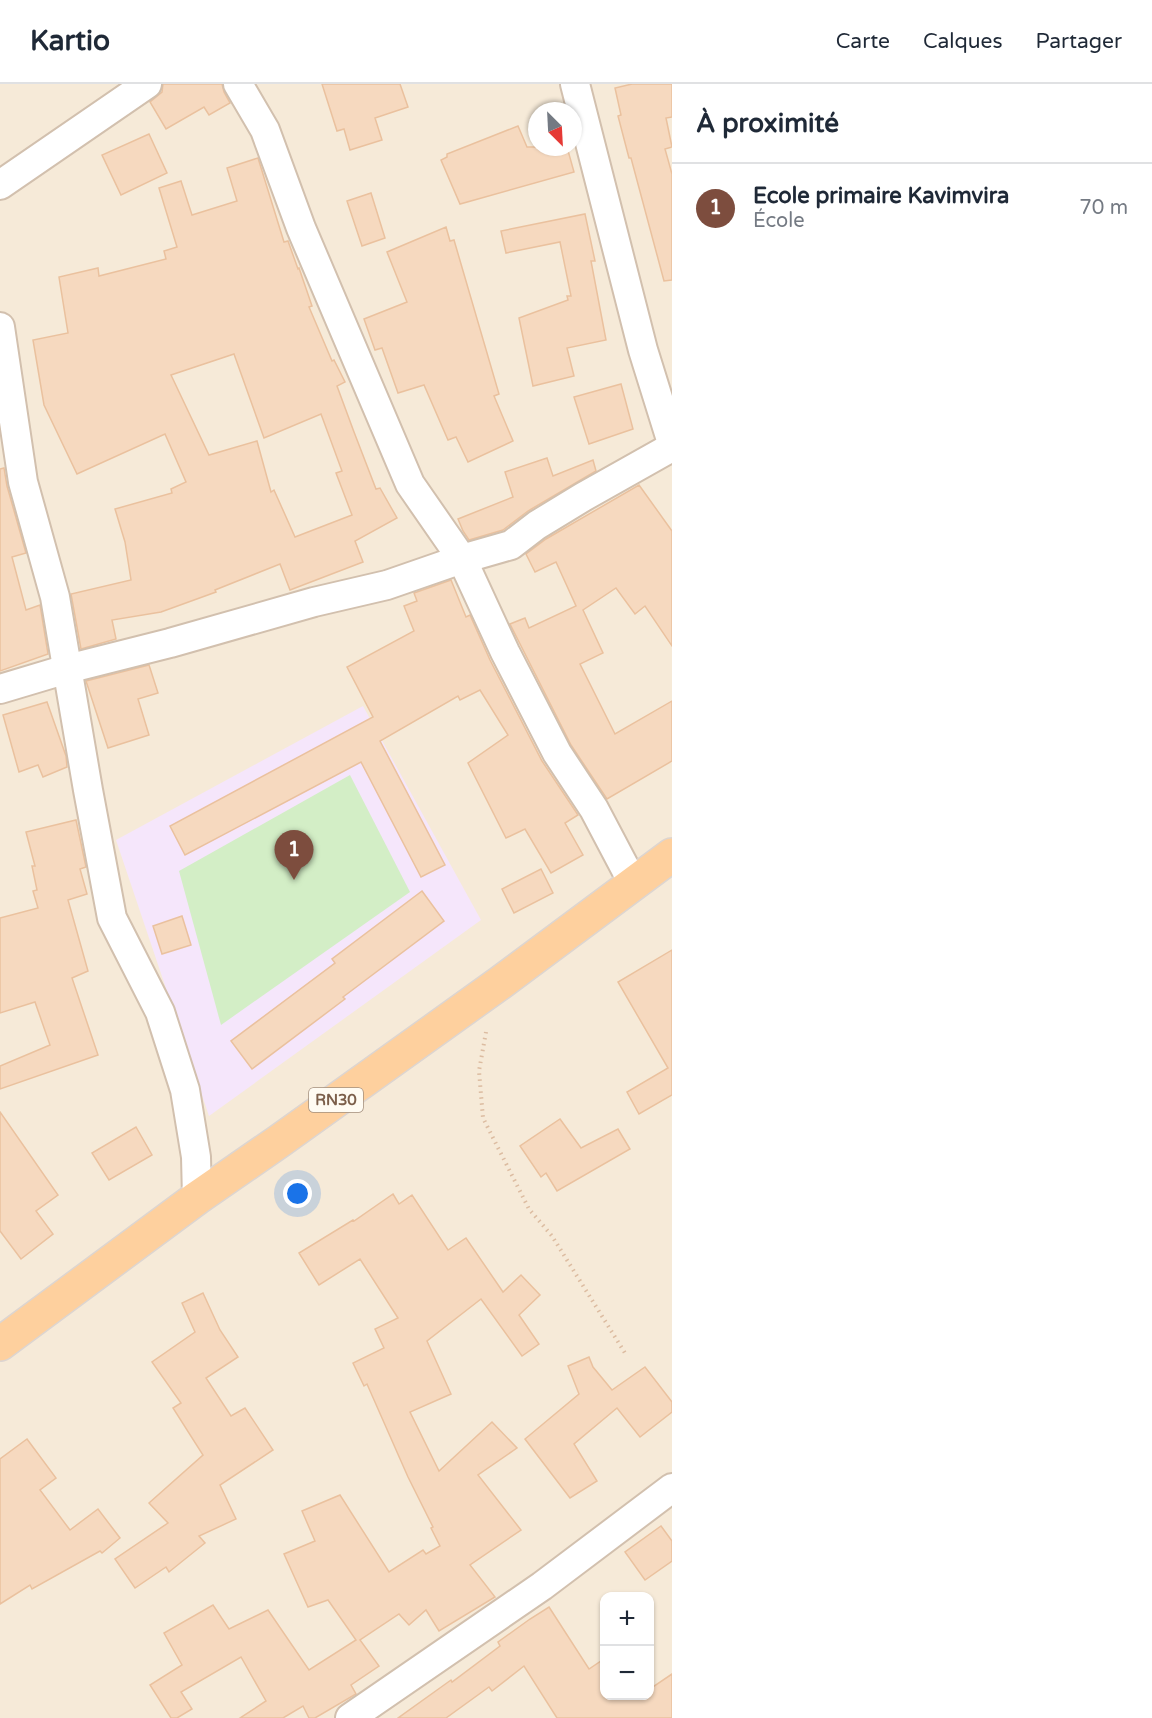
<!DOCTYPE html>
<html lang="fr">
<head>
<meta charset="utf-8">
<style>
  body { margin:0; font-family:"Varela Round",sans-serif; background:#f6f6f7; color:#1f2937 }
  .controls { position:absolute; right:18px; bottom:18px; display:grid; overflow:hidden; border-radius:12px; box-shadow:0 2px 4px #0004 }
  .controls button { width:54px; height:54px; display:grid; place-items:center; padding:0; border:0; border-bottom:2px solid #e0e1e3; background:#fff; color:#1f2937; font:30px sans-serif }
  .compass { position:absolute; left:528px; top:18px; width:54px; height:54px; border-radius:50%; background:#fff; box-shadow:0 2px 4px #0004; rotate:156deg }
  .you { position:absolute; left:298px; top:1110px; width:21px; height:21px; margin:-15px; border:4px solid #fff; border-radius:50%; background:#1a73e8; box-shadow:0 0 0 9px #1a73e833 }
  .badge { display:grid; place-items:center; width:39px; height:39px; border-radius:50%; background:#7d4d3e; color:#fff; font-size:20px; font-weight:700 }
  .pin { position:absolute; translate:-50% -50px; filter:drop-shadow(0 2px 3px #0008) }
  .pin::after { content:''; position:absolute; top:32px; width:21px; height:18px; background:inherit; clip-path:polygon(0 0,100% 0,50% 100%) }
  .list { margin:0; padding:0; list-style:none }
  h2 { display:flex; justify-content:space-between; align-items:center; height:78px; margin:0; padding:0 24px; font-size:26px }
  h2 small { font-size:20px; font-weight:400; color:#747a83 }
  .list li { display:grid; grid-template-columns:39px 1fr auto; gap:18px; align-items:center; box-sizing:border-box; height:90px; padding:0 24px; border-top:2px solid #e0e1e3 }
  .list b { display:block; font-size:22px; white-space:nowrap }
  .list p { margin:0; font-size:20px; white-space:nowrap; color:#747a83 }
  .list em { font-size:20px; font-style:normal; color:#747a83 }
  .map { position:relative; flex:none; width:672px; height:1634px; overflow:hidden }
  header { display:flex; align-items:center; gap:36px; box-sizing:border-box; height:84px; padding:0 30px; background:#fff; border-bottom:2px solid #e0e1e3 }
  header strong { font-size:28px }
  nav { display:flex; gap:33px; margin-inline-start:auto; font-size:21px }
  main { display:flex }
  aside { flex:1; background:#fff }
  .map>svg:first-child { display:block }
</style>
</head>
<body>
<header>
<strong>Kartio</strong>
<nav><a>Carte</a><a>Calques</a><a>Partager</a></nav>
</header>
<main>
<div class="map">
<svg width="672" height="1634" viewBox="0 0 672 1634">
  <rect width="100%" height="100%" fill="#fef8ea"/>
  <!-- residential -->
  <path fill="#f6ead8" fill-rule="evenodd" d="M0,0h672v1634h-672zM537,27h36v36h-36zM604,1512h46v100h-46z"/>
  <!-- education -->
  <path fill="#f5e6fb" d="M363,622l118,214 -272,196 -93,-276z"/>
  <!-- green -->
  <path fill="#d3eec6" d="M350,691l60,117 -189,133 -42,-154z"/>
  <!-- building -->
  <g fill="#f6d9bf" stroke="#eac19e" stroke-width="1.5" fill-rule="evenodd">
    <path d="M163,0h59l2,8 6,11 -21,12 -5,-8 -38,22 -16,-27 12,-10z"/>
    <path d="M322,0h78l8,23 -33,11 7,22 -32,10 -6,-21 -7,2z"/>
    <path d="M632,0h40v33l-6,1 6,29 -7,2 7,25v106l-8,1 -33,-123h-2l-11,-42 3,-1 -6,-27z"/>
    <path d="M518,42l9,21h40l7,25 -114,32 -19,-44 6,-3v-3z"/>
    <path d="M149,50l18,39 -46,22 -19,-40z"/>
    <path d="M258,74l26,84 4,-1 10,28 1,-1 13,38 -3,1 23,54 2,-1 11,22 -8,4 17,46 22,57 4,-1 17,30 -42,23 8,21 -73,28 -10,-26 -65,26 1,2 -55,20 -49,8 4,19 -35,10 -10,-55 60,-14 -6,-38 -10,-33 57,-16 -1,-4 15,-7 -21,-48 -88,40 -33,-69 -11,-65 35,-7 -9,-56 39,-9 1,8 67,-17 -2,-8 13,-4 -18,-59 22,-7 11,34 45,-14 -10,-33zM234,270l30,84 57,-24 21,57 -6,2 16,42 -57,22 -21,-47 -3,2 -14,-51 -48,14 -38,-80z"/>
    <path d="M371,109l14,45 -23,8 -15,-45z"/>
    <path d="M585,130l10,47h-4l15,79 -39,8 7,28 -41,10 -14,-68 49,-18 -1,-4h4l-11,-54 -54,11 -5,-22z"/>
    <path d="M446,143l4,14 4,-1 45,154 -5,2 19,45 -45,21 -12,-25 -8,3 -24,-55 -26,8 -16,-45 -7,2 -11,-31 43,-17 -20,-50z"/>
    <path d="M621,300l12,45 -44,15 -15,-47z"/>
    <path d="M547,374l6,18 40,-16 3,11 -68,40 -25,19 -34,10 -6,-9 -5,-12 55,-22 -8,-25z"/>
    <path d="M4,384l3,18 19,67 -14,4 14,53 14,-5 8,49 -48,17v-202z"/>
    <path d="M639,401l33,46v115l-27,-40 -10,8 -19,-26 -33,22 20,43 -23,11 35,70 57,-33v60l-65,38 -36,-54 -61,-121 15,-6 4,10 47,-22 -20,-44 -21,10 -9,-18 20,-15z"/>
    <path d="M451,496l15,37 4,-2 20,45 52,101 36,54 -13,8 18,32 -32,18 -26,-44 -19,9 -38,-75 40,-28 -28,-45 -20,10 -2,-4 -78,45 65,124 -24,12 -60,-115 -176,93 -15,-29 203,-109 -26,-50 67,-36 -10,-25 13,-5 -3,-8z"/>
    <path d="M149,581l9,28 -20,6 11,36 -41,13 -22,-67z"/>
    <path d="M47,618l19,54 1,11 -24,10 -5,-12 -19,7 -16,-57z"/>
    <path d="M76,736l10,47 -6,2 7,25 -19,6 20,71 -16,7 26,77 -98,34v-23l50,-21 -15,-43 -35,11v-95l38,-10 -5,-17 4,-1 -5,-24h3l-9,-34z"/>
    <path d="M541,785l12,24 -39,20 -12,-24z"/>
    <path d="M422,807l22,30 -101,76 2,2 -93,70 -21,-28 104,-78 -3,-4z"/>
    <path d="M182,832l9,29 -29,9 -9,-28z"/>
    <path d="M672,866v145l-33,19 -12,-22 41,-24 -50,-86z"/>
    <path d="M0,1028l58,83 -22,16 17,23 -32,25 -21,-28z"/>
    <path d="M560,1035l21,29 37,-19 12,20 -73,42 -11,-18 -5,4 -21,-31z"/>
    <path d="M136,1043l16,28 -43,25 -17,-27z"/>
    <path d="M393,1110l6,10 13,-9 36,55 18,-12 37,54 18,-17 19,20 -21,20 20,29 -17,12 -41,-57 -54,42 24,53 -41,18 29,59 53,-49 25,26 -39,27 43,55 -51,35 25,32 -56,34 -13,-21 -17,15 -10,-11 -39,26 19,26 -28,19 5,9 -41,24h-6l-6,-12 -20,12h-43l26,-17 -25,-44 -60,35 11,17 -15,9h-6l-21,-33 32,-20 -18,-32 49,-28 16,24 39,-19 41,60 47,-30 -28,-40 -20,7 -24,-53 31,-13 -13,-30 38,-16 49,77 34,-22 3,4 14,-8 -9,-18 2,-1 -25,-50 -41,-93 -3,2 -11,-23 31,-15 -9,-19 23,-11 -38,-59 -41,26 -20,-32 54,-33 1,1z"/>
    <path d="M203,1209l17,37 18,27 -32,21 25,38 14,-8 28,42 -53,35 16,34 -37,17 6,7 -36,29 -3,-5 -31,21 -20,-29 53,-36 -19,-20 54,-48 -30,-47 8,-5 -29,-41 43,-30 -13,-29z"/>
    <path d="M589,1273l4,10 19,23 33,-23 27,35v10l-32,25 -23,-29 -43,36 23,37 -27,17 -45,-59 54,-45 -11,-28z"/>
    <path d="M27,1355l29,39 -16,12 30,40 28,-21 22,29 -18,15 -2,-2 -68,38 -2,-4 -30,19v-145z"/>
    <path d="M661,1442l11,15v20l-27,19 -20,-28z"/>
    <path d="M549,1523l40,62 15,-10v36h46v-6l22,-15v44h-115l-33,-52 -32,25 -3,-4 -43,31h-48l53,-38 1,2 48,-36 -2,-4 32,-23z"/>
  </g>
  <g fill="none" stroke-linecap="round" stroke-linejoin="round">
    <defs>
      <g id="minor">
        <path d="M238,0l27,46 36,98 109,256 52,75 43,93 52,101 37,56 39,74"/>
        <path d="M575,0l68,266 29,93"/>
        <path d="M0,101l147,-101"/>
        <path d="M0,243l23,155 32,115 33,193 24,128 48,94 25,78 11,67 1,41"/>
        <path d="M0,605l67,-20 103,-26 144,-41 73,-17 75,-26 49,-14 26,-20 46,-28 89,-50"/>
        <path d="M350,1634l192,-132 130,-98"/>
      </g>
      <path id="trunk" d="M0,1260l197,-146 81,-56 222,-159 172,-128"/>
    </defs>
    <!-- minor casing -->
    <use href="#minor" stroke="#d2c0ae" stroke-width="32"/>
    <!-- trunk casing -->
    <use href="#trunk" stroke="#ddd5d0" stroke-width="36"/>
    <!-- path -->
    <path stroke="#dcbca1" stroke-width="4" stroke-dasharray="1.5 4.5" stroke-linecap="butt" d="M486,948l-7,39 4,47 46,91 23,27 73,117"/>
    <!-- minor -->
    <use href="#minor" stroke="#fff" stroke-width="28"/>
    <!-- trunk -->
    <use href="#trunk" stroke="#fed09e" stroke-width="33"/>
  </g>
  <g text-anchor="middle" stroke-width="4.5" stroke-linejoin="round" paint-order="stroke">
    <!-- shield labels -->
    <rect fill="#fffbf2" stroke="#a38e7c" stroke-width="1.5" x="309" y="1004" width="54" height="24" rx="4.5"/>
    <g font-size="15" font-weight="bold" fill="#7c5f4a">
      <text x="336" y="1021">RN30</text>
    </g>
  </g>
</svg>
<div class="controls">
<button>+</button>
<button>−</button>
</div>
<svg class="compass" viewBox="-18 -18 36 36"><path d="M0-13l5 13h-10z" fill="#e53935"/><path d="M0 13l5-13h-10z" fill="#747a83"/></svg>
<div class="you"></div>
<div class="pin badge" style="left:294px;top:796px">1</div>
</div>
<aside>
<h2>À proximité<small></small></h2>
<ul class="list">
<li><span class="badge">1</span><div><b>Ecole primaire Kavimvira</b><p>École</p></div><em>70 m</em></li>
</ul>
</aside>
</main>
</body>
</html>
